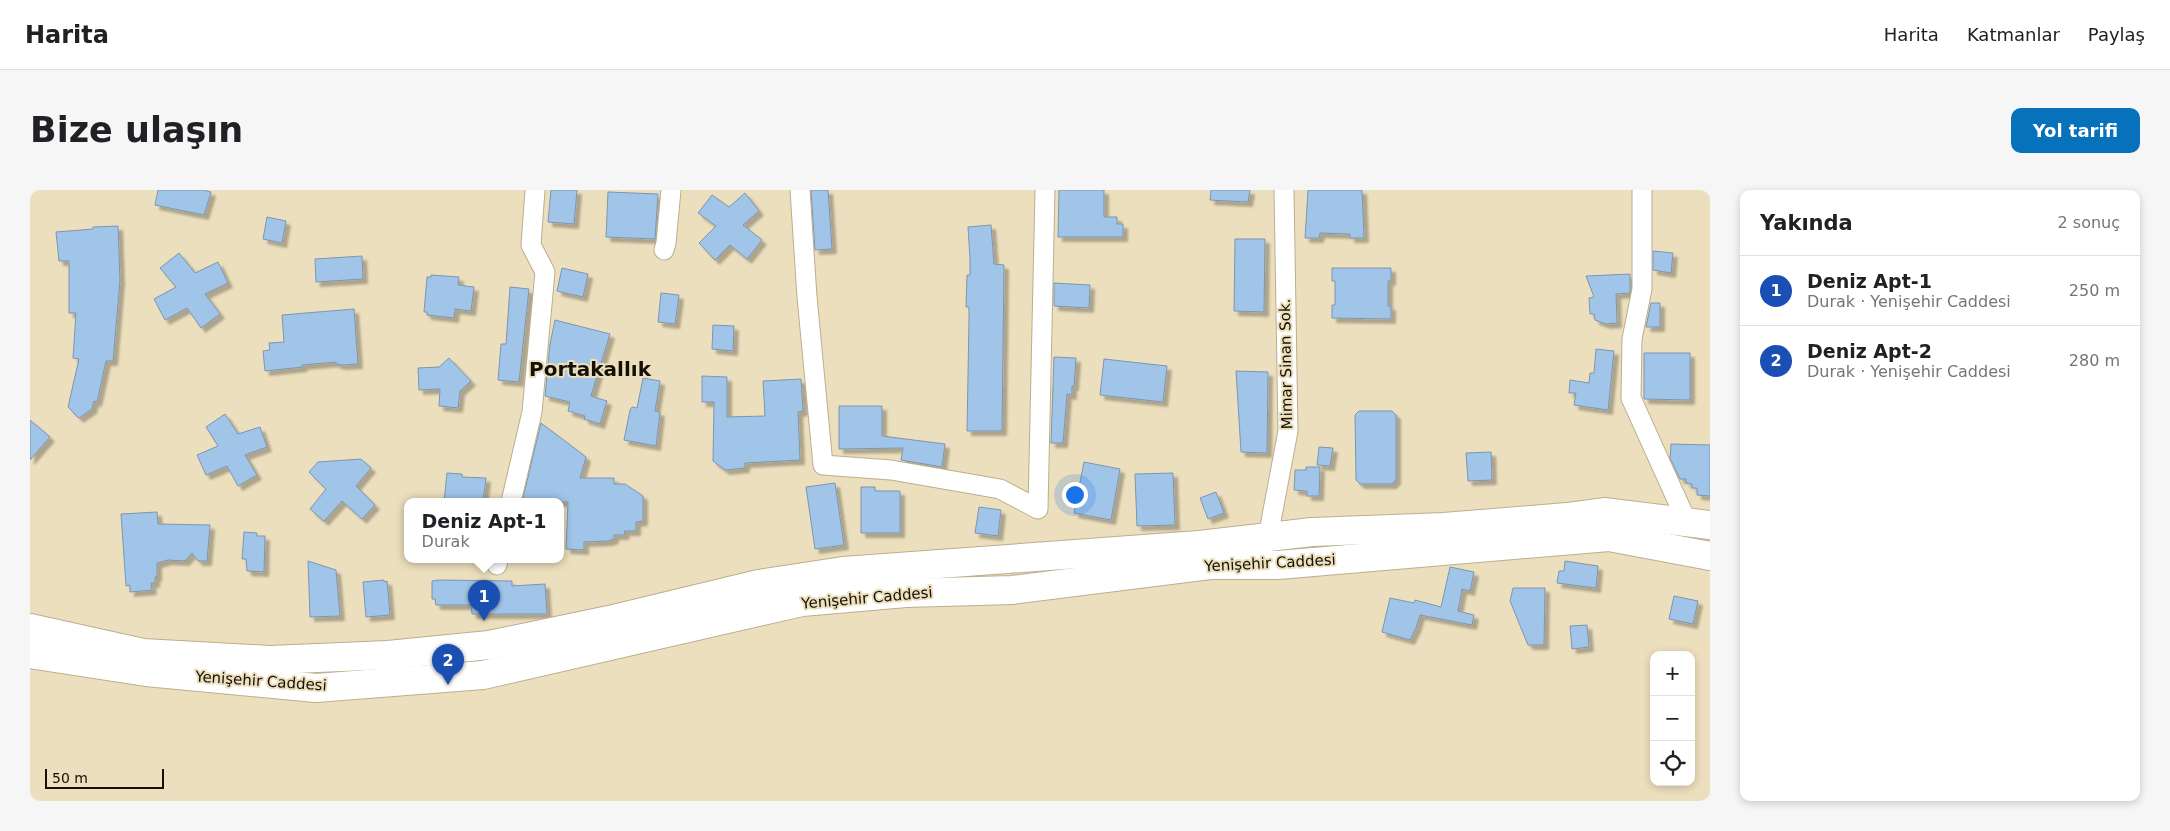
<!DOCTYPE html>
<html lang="tr">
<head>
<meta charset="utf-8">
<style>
  body { margin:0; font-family:"DejaVu Sans",sans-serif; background:#f6f6f6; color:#202124 }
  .controls { position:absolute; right:15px; bottom:15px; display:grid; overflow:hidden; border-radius:10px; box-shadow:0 2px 8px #0003 }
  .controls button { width:45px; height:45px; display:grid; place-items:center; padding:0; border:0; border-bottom:1px solid #e0e0e0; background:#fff; color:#202124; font:25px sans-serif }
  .scale { position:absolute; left:15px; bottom:12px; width:119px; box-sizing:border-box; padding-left:5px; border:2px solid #141005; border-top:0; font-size:14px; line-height:18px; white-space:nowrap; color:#141005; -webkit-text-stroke:4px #ecdfbd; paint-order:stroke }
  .you { position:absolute; left:1044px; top:304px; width:18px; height:18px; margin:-12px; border:4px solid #fff; border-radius:50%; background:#1a73e8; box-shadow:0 0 0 8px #1a73e833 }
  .badge { display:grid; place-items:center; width:32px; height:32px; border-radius:50%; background:#0771bc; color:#fff; font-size:16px; font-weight:700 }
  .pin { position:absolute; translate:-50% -41px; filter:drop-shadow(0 1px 2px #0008) }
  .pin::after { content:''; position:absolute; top:26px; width:18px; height:15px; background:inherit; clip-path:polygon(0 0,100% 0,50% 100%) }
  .popup { position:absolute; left:374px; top:308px; width:160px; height:65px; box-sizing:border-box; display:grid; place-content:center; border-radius:10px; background:#fff; filter:drop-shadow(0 1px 4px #0005); font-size:16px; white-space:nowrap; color:#757577 }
  .popup b { font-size:19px; color:#202124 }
  .popup::after { content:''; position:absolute; left:50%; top:100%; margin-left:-10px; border:10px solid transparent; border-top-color:#fff }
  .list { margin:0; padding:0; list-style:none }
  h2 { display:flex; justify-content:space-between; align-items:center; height:65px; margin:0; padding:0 20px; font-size:21px }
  h2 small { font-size:16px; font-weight:400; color:#757577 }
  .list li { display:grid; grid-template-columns:32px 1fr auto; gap:15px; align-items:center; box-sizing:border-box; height:70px; padding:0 20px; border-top:1px solid #e0e0e0 }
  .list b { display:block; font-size:19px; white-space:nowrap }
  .list p { margin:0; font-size:16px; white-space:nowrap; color:#757577 }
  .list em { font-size:16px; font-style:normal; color:#757577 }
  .icon { flex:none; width:28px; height:28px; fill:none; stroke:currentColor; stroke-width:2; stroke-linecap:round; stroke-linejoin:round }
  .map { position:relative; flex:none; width:1680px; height:611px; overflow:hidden; border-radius:10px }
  header { display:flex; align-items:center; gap:30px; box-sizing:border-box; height:70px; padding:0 25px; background:#fff; border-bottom:1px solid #e0e0e0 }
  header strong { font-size:24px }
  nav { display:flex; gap:28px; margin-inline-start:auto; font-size:18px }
  .intro { display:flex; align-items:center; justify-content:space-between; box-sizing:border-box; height:120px; padding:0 30px }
  h1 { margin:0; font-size:35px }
  .button { padding:12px 22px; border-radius:10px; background:#0771bc; color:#fff; font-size:18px; font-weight:700 }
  main { display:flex; gap:30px; padding:0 30px }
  aside { flex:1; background:#fff; border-radius:10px; box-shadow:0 2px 8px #0003 }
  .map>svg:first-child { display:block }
</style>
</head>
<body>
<header>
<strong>Harita</strong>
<nav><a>Harita</a><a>Katmanlar</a><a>Paylaş</a></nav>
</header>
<div class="intro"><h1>Bize ulaşın</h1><a class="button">Yol tarifi</a></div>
<main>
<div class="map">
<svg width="1680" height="611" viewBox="0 0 1680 611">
  <defs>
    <filter id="shadow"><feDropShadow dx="4.5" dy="4.5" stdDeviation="1" flood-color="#0004"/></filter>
  </defs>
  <rect width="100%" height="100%" fill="#ecdfbd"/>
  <!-- building -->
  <g fill="#a0c5e9" stroke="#7d95ae" filter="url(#shadow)">
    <path d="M128,0h45l8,2 -7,23 -49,-10z"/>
    <path d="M521,0h26l-3,34 -26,-2z"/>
    <path d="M781,0h17l4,59 -17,1z"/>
    <path d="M1029,0h45v27h13v7h6v13h-65z"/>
    <path d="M1181,0h39l-2,12 -38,-2z"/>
    <path d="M1278,0h54l2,48h-14v-4l-30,-1 -1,5h-14z"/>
    <path d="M578,2l50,2 -3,45 -49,-2z"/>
    <path d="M715,3l14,18 -16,14 19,15 -15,19 -17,-14 -15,15 -16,-17 17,-17 -18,-13 14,-18 17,12z"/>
    <path d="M237,27l19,4 -4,22 -19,-4z"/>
    <path d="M961,35l3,39 10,1 -2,166h-35l2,-112v-12h-3l1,-32h3v-17l-2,-31z"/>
    <path d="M88,36l2,54 -7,81h-7l-9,41 -3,-1 -2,8 -13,9 -11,-11 11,-48 -6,-1 3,-45h-7v-52h-10l-3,-29 37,-3v-2z"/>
    <path d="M1205,49h30l-1,73 -30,-1z"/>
    <path d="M1623,61l20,2 -2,20 -18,-3z"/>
    <path d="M149,63l16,20 23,-11 10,21 -23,11 15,20 -19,14 -14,-20 -22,12 -11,-21 22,-12 -16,-19z"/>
    <path d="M332,66l1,23 -47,3 -1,-23z"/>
    <path d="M532,78l26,6 -5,23 -26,-6z"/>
    <path d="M1302,78h59v13h-3v25h3v13l-59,-1v-13h3v-24h-3z"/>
    <path d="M1600,84v19l-14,1 1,29 -11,1 -11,-4 -1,-6h-4l-1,-16 5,-1 -8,-21z"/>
    <path d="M401,85l28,2 -1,8 16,2 -3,24 -16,-2 -1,9 -27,-3v-3h-3l3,-35h4z"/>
    <path d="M1024,93l36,2 -1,23 -35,-2z"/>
    <path d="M480,97l19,2 -10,93 -21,-2 3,-36h5z"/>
    <path d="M631,103l18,2 -4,29 -17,-2z"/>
    <path d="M1621,113h9v24h-14z"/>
    <path d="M324,119l4,55 -15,1 -7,-1v-2l-34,3 1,2 -38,4 -2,-20 7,-1 -1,-7 15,-1 -2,-27z"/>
    <path d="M525,130l55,14 -19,62 16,5 -7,23 -16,-5 1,-3 -17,-5 2,-9 -25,-6 5,-52z"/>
    <path d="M683,135l21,1 -1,25 -21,-2z"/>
    <path d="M1566,159l18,2 -6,59 -34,-5 2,-12h-7l1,-13 19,3 1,-10h4z"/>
    <path d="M1614,163h46v47l-46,-1z"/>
    <path d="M1024,167l22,1 -2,28h-2v9l-5,-1 -4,49h-12z"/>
    <path d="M419,168l22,23 -11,10 -2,17 -19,-2 1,-17 -21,1 -1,-22 21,-1z"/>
    <path d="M1074,169l63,7 -4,36 -63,-7z"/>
    <path d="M1206,181l32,1 -1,81 -26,-1z"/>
    <path d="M672,186l25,1v40l38,-1 -2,-35 38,-2 2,32 -5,1 2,48 -55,3v5l-20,2 -12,-9 1,-59h-12z"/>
    <path d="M613,188l17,3 -5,30 5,1 -4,34 -32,-6 6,-30 2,-3 5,1z"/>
    <path d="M809,216h43v30l63,8 -3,23 -41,-7 2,-12 -64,1z"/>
    <path d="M1329,221h33l4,4v65l-4,4h-32l-4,-4 -1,-65z"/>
    <path d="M195,224l13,20 22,-7 7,20 -22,8 12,20 -19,11 -11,-20 -21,9 -9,-20 21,-9 -12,-19z"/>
    <path d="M0,230l20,17 -20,23z"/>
    <path d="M511,233l45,34 -6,21h34v6h11l18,12v25l-7,1v9h-12l1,4h-11v4l-6,2 -24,1v8l-18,-1 2,-47h-46z"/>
    <path d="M1641,254l39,1v51l-13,-1v-7h-5v-4l-6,-1v-4h-6l-10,-21z"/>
    <path d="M1289,257l14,1 -3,18 -13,-1z"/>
    <path d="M1461,262l1,28 -24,1 -2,-28z"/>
    <path d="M331,269l10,9 -15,18 19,19 -13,14 -20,-18 -18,20 -14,-12 16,-20 -17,-17 9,-10z"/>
    <path d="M1054,272l36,7 -9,51 -37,-7z"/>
    <path d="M1276,277h14l-1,29h-12v-5l-13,-1 1,-20h11z"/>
    <path d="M417,283l15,1v3l24,1 -3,24h-39z"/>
    <path d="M1143,283l2,52 -38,1 -2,-52z"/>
    <path d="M805,293l9,62 -29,4 -9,-62z"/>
    <path d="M831,297h14v4h25v42h-39z"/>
    <path d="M1186,302l8,21 -16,6 -8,-21z"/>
    <path d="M949,317l22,3 -3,26 -23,-3z"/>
    <path d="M127,322l1,12 52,1 -3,36h-9l-6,-8 -7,8 -17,-1 -11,3v14h-2v6h-4l1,7 -22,2v-7l-4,1 -5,-72z"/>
    <path d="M214,342l13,1v3h8l-1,36 -17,-1 -1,-12h-4z"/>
    <path d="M278,371l28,9 4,46 -30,1z"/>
    <path d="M1535,371l33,5 -2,22 -39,-5 2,-12h5z"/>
    <path d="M1420,377l24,5 -4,19 -8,-2 -4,22 16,4 -2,10 -52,-10 -4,13 -6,12 -28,-8 8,-34 24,5 1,-3 26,7z"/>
    <path d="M354,390v2l3,-1 3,34 -24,2 -3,-35z"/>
    <path d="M409,390l73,1v5l33,-2 2,30h-75l-1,-9h-35l-1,-6h-3v-18z"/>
    <path d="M1483,398h32l-1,57h-16l-18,-44z"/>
    <path d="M1644,406l24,5 -5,23 -24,-5z"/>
    <path d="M1557,435l2,22 -17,2 -2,-23z"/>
  </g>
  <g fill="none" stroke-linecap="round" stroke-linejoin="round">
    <defs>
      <g id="minor">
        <path d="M770,0l7,107 16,168 68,5 109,19 38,20 7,-319"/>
        <path d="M1612,0v99l-10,50 -1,59 56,124"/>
        <path d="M634,60l2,-7 5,-53"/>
        <path d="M481,312l21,-90 13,-140 -14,-27 4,-55"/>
        <path d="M1238,347l20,-106 -4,-241"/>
        <path d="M467,375l1,-5"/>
      </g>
      <g id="primary">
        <path d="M0,438l113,25 127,7 118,-5 101,-10 120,-25 149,-36 85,-13 356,-26 113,-13 132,-5 123,-10 37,-5 106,13"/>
        <path d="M0,464l116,18 170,16 167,-13 319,-73 104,-9 106,-3 198,-25h68l331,-28 101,19"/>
      </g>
    </defs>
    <!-- minor casing -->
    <use href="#minor" stroke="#bcae8e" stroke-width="21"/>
    <!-- primary casing -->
    <use href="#primary" stroke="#bcae8e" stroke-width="30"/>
    <!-- minor -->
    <use href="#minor" stroke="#fff" stroke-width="19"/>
    <!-- primary -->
    <use href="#primary" stroke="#fff" stroke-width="28"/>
  </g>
  <g text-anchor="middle" stroke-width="4" stroke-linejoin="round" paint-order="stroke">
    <!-- street labels -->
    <g font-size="15" fill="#141005" stroke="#ecdfbd">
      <text transform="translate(1256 174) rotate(-91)" y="5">Mimar Sinan Sok.</text>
      <text transform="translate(1240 373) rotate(-3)" y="5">Yenişehir Caddesi</text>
      <text transform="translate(837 408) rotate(-5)" y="5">Yenişehir Caddesi</text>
      <text transform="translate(231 491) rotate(4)" y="5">Yenişehir Caddesi</text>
    </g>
    <!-- district labels -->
    <g font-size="20" font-weight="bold" fill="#141005" stroke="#ecdfbd">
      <text x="560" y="186">Portakallık</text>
    </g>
  </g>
</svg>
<div class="controls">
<button>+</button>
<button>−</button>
<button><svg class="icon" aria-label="locate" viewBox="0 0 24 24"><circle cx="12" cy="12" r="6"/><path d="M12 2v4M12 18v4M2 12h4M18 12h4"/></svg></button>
</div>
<div class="scale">50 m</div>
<div class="you"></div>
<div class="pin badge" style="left:454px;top:431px;background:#1a4fb4">1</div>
<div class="popup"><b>Deniz Apt-1</b>Durak</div>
<div class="pin badge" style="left:418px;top:495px;background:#1a4fb4">2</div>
</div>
<aside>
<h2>Yakında<small>2 sonuç</small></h2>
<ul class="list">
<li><span class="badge" style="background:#1a4fb4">1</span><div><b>Deniz Apt-1</b><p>Durak · Yenişehir Caddesi</p></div><em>250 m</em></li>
<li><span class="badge" style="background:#1a4fb4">2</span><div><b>Deniz Apt-2</b><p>Durak · Yenişehir Caddesi</p></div><em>280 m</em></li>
</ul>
</aside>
</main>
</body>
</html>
